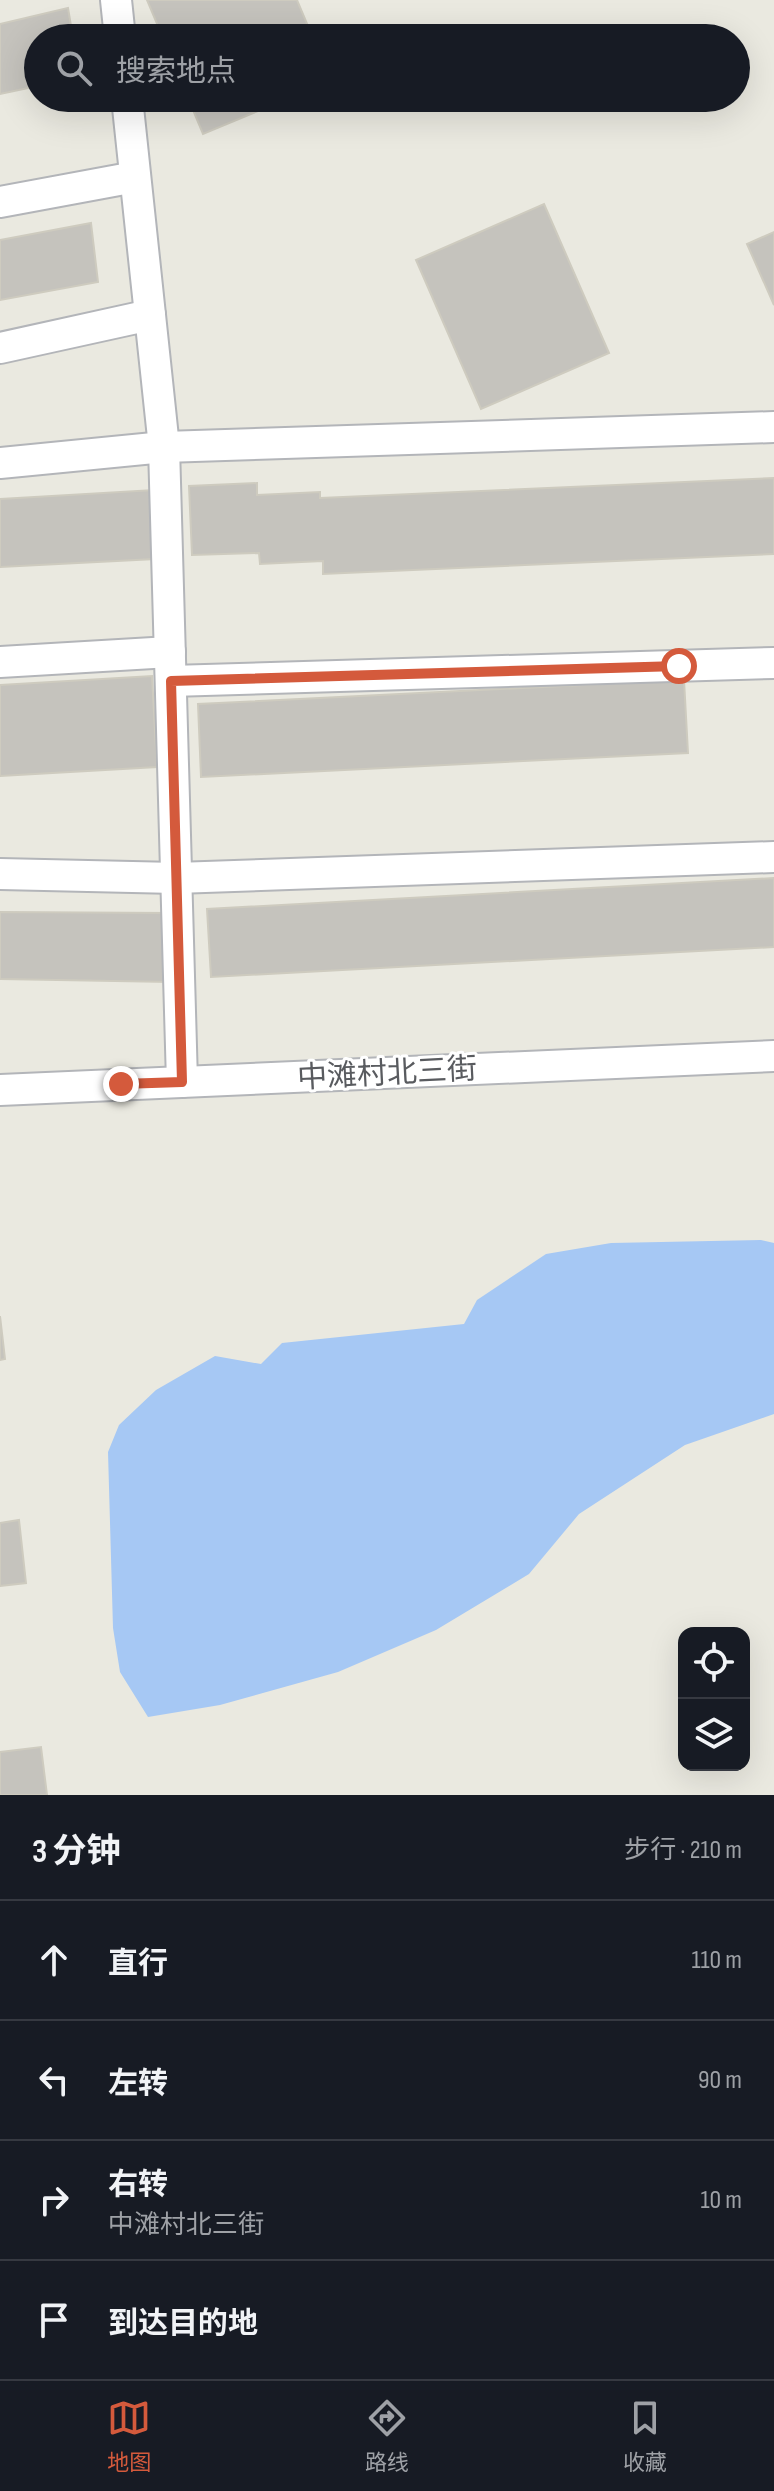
<!DOCTYPE html>
<html lang="zh">
<head>
<meta charset="utf-8">
<style>
  body { margin:0; font-family:"Sofia Sans Condensed","Noto Sans SC",sans-serif; background:#20242c; color:#f1f3f6 }
  .controls { position:absolute; right:24px; bottom:24px; display:grid; overflow:hidden; border-radius:16px; box-shadow:0 8px 32px #0002 }
  .controls button { width:72px; height:72px; display:grid; place-items:center; padding:0; border:0; border-bottom:2px solid #363941; background:#171b24; color:#f1f3f6; font:40px sans-serif }
  .stop { position:absolute; width:24px; height:24px; margin:-18px; border:6px solid #d45a3c; border-radius:50%; background:#fff }
  .stop.end { background:#d45a3c; border-color:#fff; box-shadow:0 2px 8px #0008 }
  .list { margin:0; padding:0; list-style:none }
  h2 { display:flex; justify-content:space-between; align-items:center; height:104px; margin:0; padding:0 32px; font-size:34px }
  h2 small { font-size:26px; font-weight:400; color:#9ea1a6 }
  .list li { display:grid; grid-template-columns:52px 1fr auto; gap:24px; align-items:center; box-sizing:border-box; height:120px; padding:0 32px; border-top:2px solid #363941 }
  .list b { display:block; font-size:30px; white-space:nowrap }
  .list p { margin:0; font-size:26px; white-space:nowrap; color:#9ea1a6 }
  .list em { font-size:26px; font-style:normal; color:#9ea1a6 }
  .icon { flex:none; width:44px; height:44px; fill:none; stroke:currentColor; stroke-width:2; stroke-linecap:round; stroke-linejoin:round }
  .map { position:relative; flex:none; width:774px; height:1795px; overflow:hidden }
  .search { position:absolute; background:#171b24; box-shadow:0 8px 32px #0002; left:24px; right:24px; top:24px; height:88px; display:flex; align-items:center; gap:20px; box-sizing:border-box; padding:0 28px; border-radius:44px; color:#9ea1a6; font-size:30px }
  .sheet { height:584px; background:#171b24 }
  nav { display:flex; justify-content:space-around; align-items:center; box-sizing:border-box; height:112px; border-top:2px solid #363941; background:#171b24; font-size:22px; color:#9ea1a6 }
  nav a { display:grid; justify-items:center; gap:4px }
  nav .on { color:#d45a3c }
  .map>svg:first-child { display:block }
</style>
</head>
<body>
<div class="map">
<svg width="774" height="1795" viewBox="0 0 774 1795">
  <rect width="100%" height="100%" fill="#eae9e0"/>
  <!-- water -->
  <path fill="#a6c8f4" d="M761,1240l13,3v171l-89,31 -106,69 -50,60 -93,56 -98,42 -118,33 -72,12 -28,-45 -7,-44 -5,-176 11,-27 37,-35 59,-34 46,8 21,-21 182,-19 13,-24 69,-46 65,-11z"/>
  <!-- building -->
  <g fill="#c5c3bd" stroke="#cecbbf" stroke-width="2">
    <path d="M147,0h150l16,38h-150z"/>
    <path d="M68,8l5,30h-35v48l-38,8v-70z"/>
    <path d="M188,98h101l-86,36z"/>
    <path d="M544,204l65,149 -128,56 -65,-149z"/>
    <path d="M91,223l7,59 -98,18v-60z"/>
    <path d="M774,232v73l-27,-61z"/>
    <path d="M774,478v76l-451,20v-13l-63,3 -1,-11 -67,2 -3,-69 68,-3v12l63,-3v6z"/>
    <path d="M154,490l1,69 -155,8v-68z"/>
    <path d="M152,676l5,91 -157,9v-91z"/>
    <path d="M684,680l4,73 -487,24 -3,-73z"/>
    <path d="M774,878v69l-563,30 -4,-68z"/>
    <path d="M0,912l169,1 2,69 -171,-3z"/>
    <path d="M0,1316l5,43 -5,1z"/>
    <path d="M19,1520l7,63 -26,3v-63z"/>
    <path d="M41,1747l6,48h-47v-43z"/>
  </g>
  <g fill="none" stroke-linecap="round" stroke-linejoin="round">
    <defs>
      <g id="minor">
        <path d="M116,0l4,38"/>
        <path d="M127,98l37,349 18,635"/>
        <path d="M0,202l135,-25"/>
        <path d="M0,348l150,-33"/>
        <path d="M0,463l164,-16 610,-20"/>
        <path d="M0,662l170,-10"/>
        <path d="M171,681l603,-18"/>
        <path d="M0,874l176,4 598,-21"/>
        <path d="M0,1090l774,-34"/>
      </g>
    </defs>
    <!-- minor casing -->
    <use href="#minor" stroke="#b3b5b9" stroke-width="34"/>
    <!-- minor -->
    <use href="#minor" stroke="#fff" stroke-width="30"/>
  </g>
  <g fill="none" stroke-linecap="round" stroke-linejoin="round">
    <!-- route -->
    <path stroke="#d45a3c" stroke-width="10" d="M121,1084l61,-2 -11,-401 508,-15"/>
  </g>
  <g text-anchor="middle" stroke-width="6" stroke-linejoin="round" paint-order="stroke">
    <!-- street labels -->
    <g font-size="30" fill="#595b5f" stroke="#fff">
      <text transform="translate(387 1073) rotate(-3)" y="10">中滩村北三街</text>
    </g>
  </g>
</svg>
<div class="controls">
<button><svg class="icon" aria-label="locate" viewBox="0 0 24 24"><circle cx="12" cy="12" r="6"/><path d="M12 2v4M12 18v4M2 12h4M18 12h4"/></svg></button>
<button><svg class="icon" aria-label="layers" viewBox="0 0 24 24"><path d="M12 4l9 5-9 5-9-5zM3 14l9 5 9-5"/></svg></button>
</div>
<div class="stop" style="left:679px;top:666px"></div>
<div class="stop end" style="left:121px;top:1084px"></div>
<div class="search"><svg class="icon" aria-label="search" viewBox="0 0 24 24"><circle cx="10" cy="10" r="6"/><path d="M15 15l6 6"/></svg>搜索地点</div>
</div>
<section class="sheet">
<h2>3 分钟<small>步行 · 210 m</small></h2>
<ul class="list">
<li><svg class="icon" aria-label="ahead" viewBox="0 0 24 24"><path d="M12 20V5M6 11l6-6 6 6"/></svg><div><b>直行</b></div><em>110 m</em></li>
<li><svg class="icon" aria-label="left" viewBox="0 0 24 24"><path d="M17 20v-9H6M10 6l-5 5 5 5"/></svg><div><b>左转</b></div><em>90 m</em></li>
<li><svg class="icon" aria-label="right" viewBox="0 0 24 24"><path d="M7 20v-9h11M14 6l5 5-5 5"/></svg><div><b>右转</b><p>中滩村北三街</p></div><em>10 m</em></li>
<li><svg class="icon" aria-label="arrive" viewBox="0 0 24 24"><path d="M6 21V4h12l-3 4 3 4H6"/></svg><div><b>到达目的地</b></div></li>
</ul>
</section>
<nav>
<a class="on"><svg class="icon" aria-label="map" viewBox="0 0 24 24"><path d="M3 6l6-2 6 2 6-2v14l-6 2-6-2-6 2zM9 4v14M15 6v14"/></svg>地图</a>
<a><svg class="icon" aria-label="directions" viewBox="0 0 24 24"><path d="M12 3l9 9-9 9-9-9zM9 14v-3h6M13 9l2 2-2 2"/></svg>路线</a>
<a><svg class="icon" aria-label="saved" viewBox="0 0 24 24"><path d="M7 4h10v16l-5-4-5 4z"/></svg>收藏</a>
</nav>
</body>
</html>
